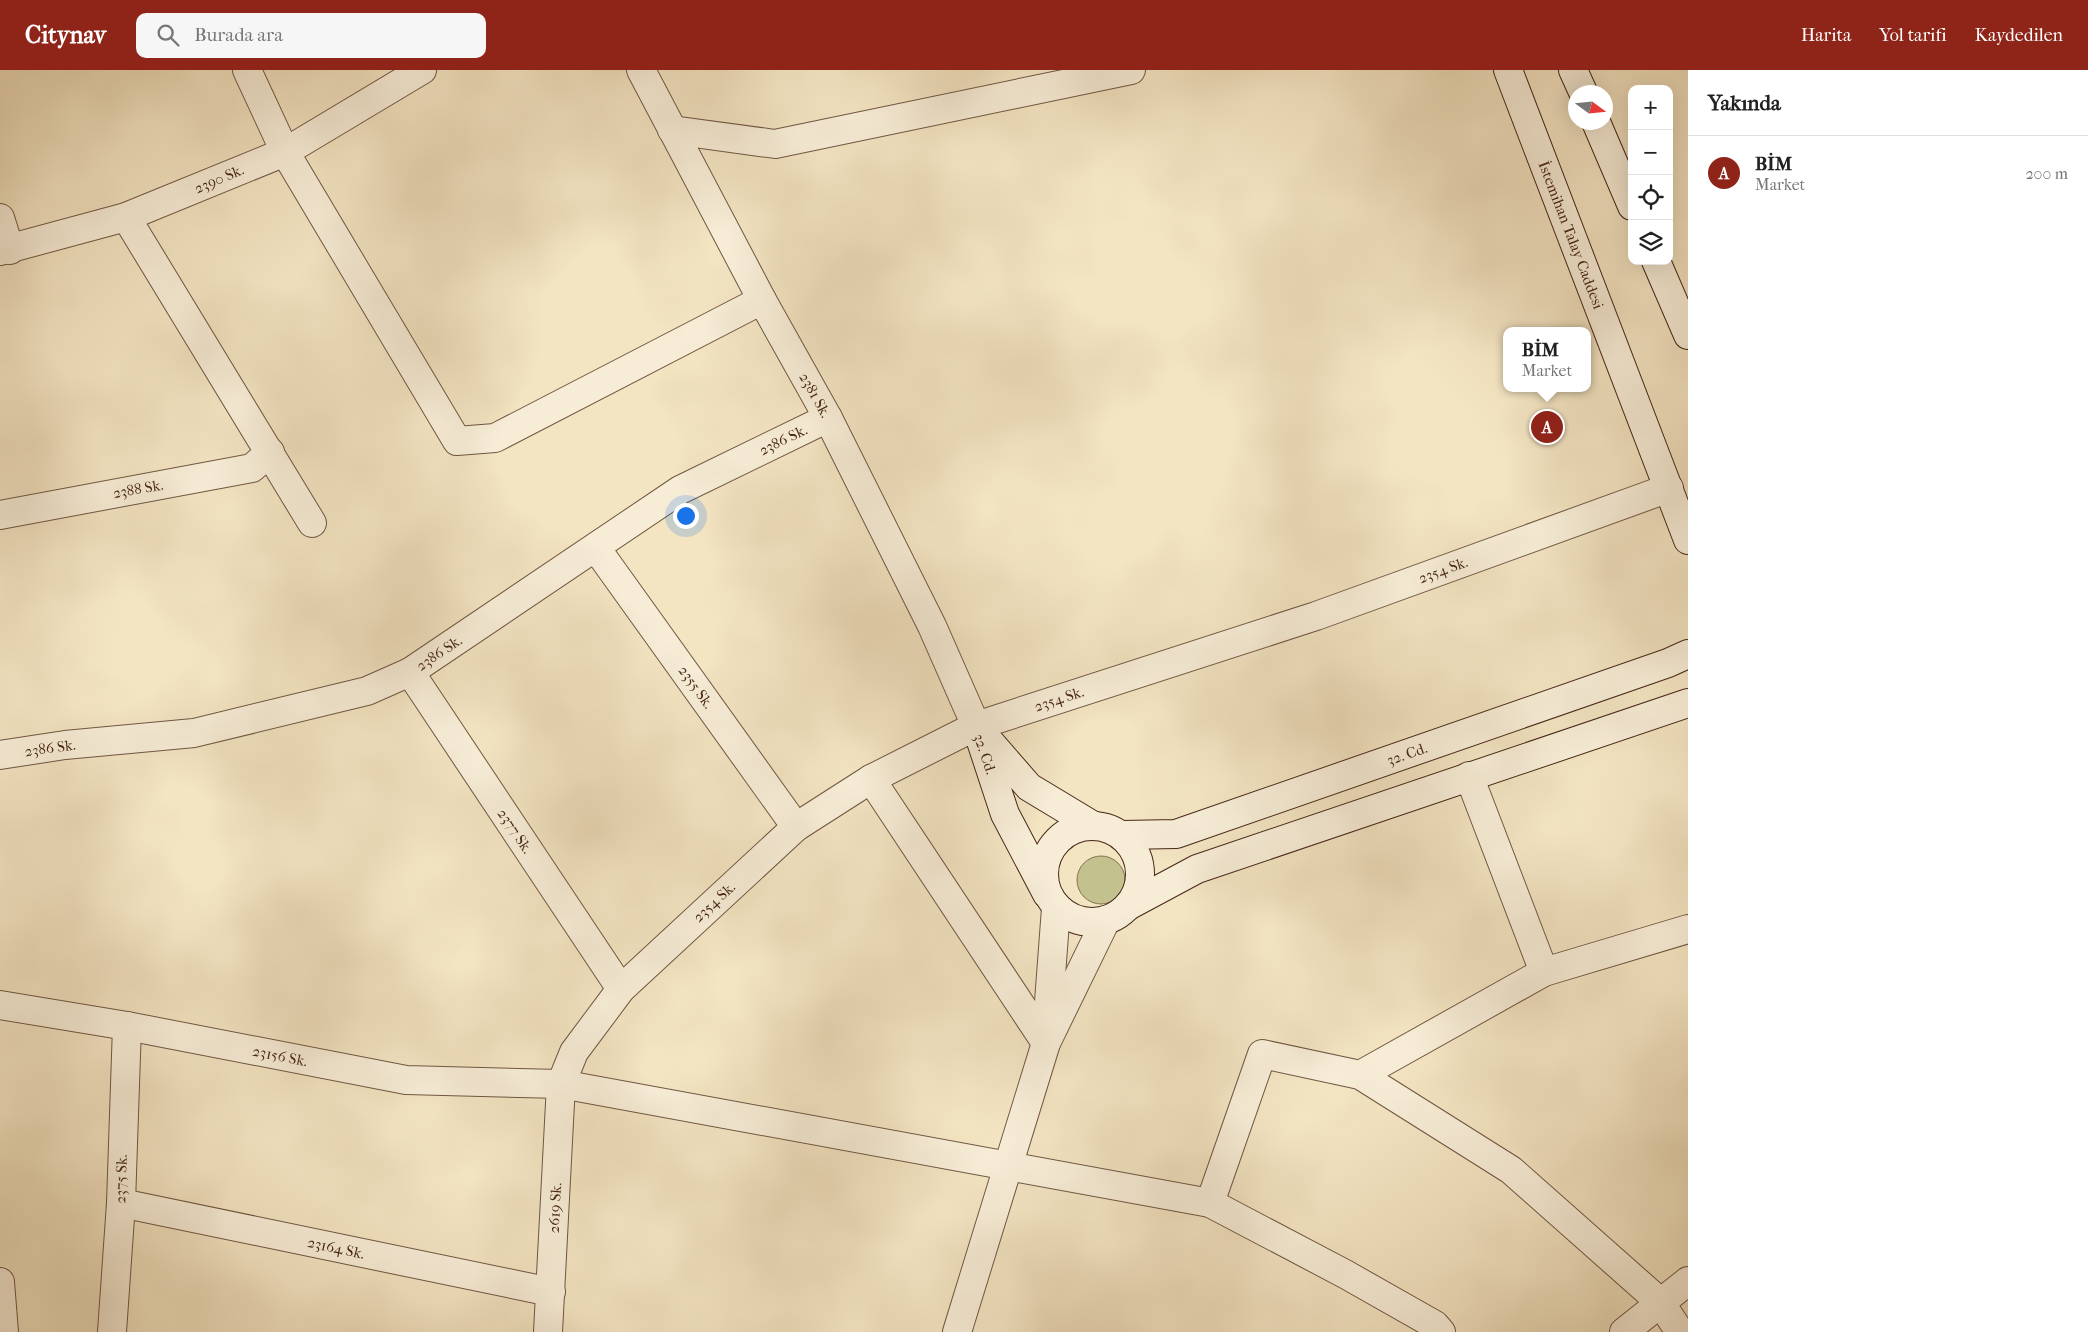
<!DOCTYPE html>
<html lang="tr">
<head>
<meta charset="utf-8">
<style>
  body { margin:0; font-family:"IM FELL French Canon",serif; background:#f6f6f6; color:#222 }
  .controls { position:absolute; right:15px; top:15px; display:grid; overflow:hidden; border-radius:10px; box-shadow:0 5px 20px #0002 }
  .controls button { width:45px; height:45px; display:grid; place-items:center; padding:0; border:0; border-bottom:1px solid #e0e0e0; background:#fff; color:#222; font:25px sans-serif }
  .compass { position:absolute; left:1568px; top:15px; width:45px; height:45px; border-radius:50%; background:#fff; box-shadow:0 5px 20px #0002; rotate:105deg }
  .you { position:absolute; left:685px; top:445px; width:18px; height:18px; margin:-12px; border:4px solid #fff; border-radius:50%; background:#1a73e8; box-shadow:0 0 0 8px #1a73e833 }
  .badge { display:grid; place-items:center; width:32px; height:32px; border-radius:50%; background:#8f2418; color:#fff; font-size:16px; font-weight:700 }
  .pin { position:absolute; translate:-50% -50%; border:2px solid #fff; box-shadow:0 1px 5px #0006 }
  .popup { position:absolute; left:1503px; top:257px; width:88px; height:65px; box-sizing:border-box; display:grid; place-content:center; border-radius:10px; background:#fff; filter:drop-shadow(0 1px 4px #0005); font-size:16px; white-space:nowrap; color:#767676 }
  .popup b { font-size:19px; color:#222 }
  .popup::after { content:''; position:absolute; left:50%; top:100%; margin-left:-10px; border:10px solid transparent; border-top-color:#fff }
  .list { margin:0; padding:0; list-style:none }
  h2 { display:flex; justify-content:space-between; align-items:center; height:65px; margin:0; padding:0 20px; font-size:21px }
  h2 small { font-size:16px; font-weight:400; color:#767676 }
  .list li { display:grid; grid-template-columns:32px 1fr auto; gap:15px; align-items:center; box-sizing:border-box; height:75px; padding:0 20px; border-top:1px solid #e0e0e0 }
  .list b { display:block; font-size:19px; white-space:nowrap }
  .list p { margin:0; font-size:16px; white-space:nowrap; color:#767676 }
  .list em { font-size:16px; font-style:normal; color:#767676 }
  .icon { flex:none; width:28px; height:28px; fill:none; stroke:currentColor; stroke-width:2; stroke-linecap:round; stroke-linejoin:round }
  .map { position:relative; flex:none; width:1688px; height:1262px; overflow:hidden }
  header { display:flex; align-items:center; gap:30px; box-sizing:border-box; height:70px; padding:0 25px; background:#8f2418; color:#fff }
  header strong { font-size:24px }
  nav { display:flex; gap:28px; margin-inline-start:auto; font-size:18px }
  .search { width:350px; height:45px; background:#f6f6f6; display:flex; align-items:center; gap:12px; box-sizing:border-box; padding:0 18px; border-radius:10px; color:#767676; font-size:19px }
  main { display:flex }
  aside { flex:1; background:#fff }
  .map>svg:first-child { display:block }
</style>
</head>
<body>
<header>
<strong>Citynav</strong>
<div class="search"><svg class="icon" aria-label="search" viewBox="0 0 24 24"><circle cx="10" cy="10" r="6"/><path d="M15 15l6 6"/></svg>Burada ara</div>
<nav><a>Harita</a><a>Yol tarifi</a><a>Kaydedilen</a></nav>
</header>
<main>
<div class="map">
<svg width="1688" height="1262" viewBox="0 0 1688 1262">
  <rect width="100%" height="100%" fill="#f3e4c2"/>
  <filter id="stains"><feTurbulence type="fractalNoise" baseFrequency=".004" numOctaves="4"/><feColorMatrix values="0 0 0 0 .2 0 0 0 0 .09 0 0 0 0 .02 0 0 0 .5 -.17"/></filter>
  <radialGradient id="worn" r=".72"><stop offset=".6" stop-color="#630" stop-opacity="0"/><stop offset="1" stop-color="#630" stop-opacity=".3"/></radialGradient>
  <!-- green -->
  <circle fill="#c3c28e" stroke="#847452" cx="1101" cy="810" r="24"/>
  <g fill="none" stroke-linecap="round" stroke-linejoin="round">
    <defs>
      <g id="street">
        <path d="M247,0l38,82 172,289 38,-3 267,-138"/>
        <path d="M641,0l121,230 66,118 104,208 44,100"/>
        <path d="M672,60l103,14 356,-74"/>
        <path d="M126,147l186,306"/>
        <path d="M0,148l10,32"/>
        <path d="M0,181l126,-34 159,-65 137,-82"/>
        <path d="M0,445l252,-47 18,-16"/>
        <path d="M596,478l200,279"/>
        <path d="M410,602l211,317"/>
        <path d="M0,685l65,-10 129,-12 173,-42 43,-19 270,-182 148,-72"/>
        <path d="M1469,706l75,196"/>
        <path d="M871,709l175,264"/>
        <path d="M0,935l127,21 279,54 155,4 649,119 135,71 90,51 6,7"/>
        <path d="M1047,959l9,-121"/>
        <path d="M1360,1005l184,-103 144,-43"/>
        <path d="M121,1133l430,89"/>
        <path d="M1210,1133l52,-149 98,21 151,95 149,132 20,30"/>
        <path d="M0,1212l4,50"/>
        <path d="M112,1262l9,-129 6,-177"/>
        <path d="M548,1262l13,-248 13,-32 47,-63 175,-162 75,-48 105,-53 340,-110 353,-128"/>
        <path d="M957,1262l89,-289 60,-123"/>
        <path d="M1624,1262l64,-51"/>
      </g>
      <g id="secondary">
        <path d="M1508,0l180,470"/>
        <path d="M1573,0l10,22"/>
        <path d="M1596,52l36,84"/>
        <path d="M1656,191l32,74"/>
        <circle cx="1092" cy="804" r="48"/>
        <path d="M1122,765l54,-1 492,-171 20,-9"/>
        <path d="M1047,824l-42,-80 -29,-88 53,61 63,38"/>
        <path d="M1128,836l69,-37 491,-166"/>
      </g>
    </defs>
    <!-- street casing -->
    <use href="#street" stroke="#715642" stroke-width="30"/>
    <!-- secondary casing -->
    <use href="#secondary" stroke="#462617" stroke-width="30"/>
    <!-- street -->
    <use href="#street" stroke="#f7edd7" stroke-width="28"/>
    <!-- secondary -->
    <use href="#secondary" stroke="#f7edd7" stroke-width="28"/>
  </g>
  <g text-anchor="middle" stroke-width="4" stroke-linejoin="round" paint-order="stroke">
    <!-- street labels -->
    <g font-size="15" fill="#462617" stroke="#f7edd7">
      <text transform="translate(219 109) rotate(-23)" y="5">2390 Sk.</text>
      <text transform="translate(1571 165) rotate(69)" y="5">İstemihan Talay Caddesi</text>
      <text transform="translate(815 325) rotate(61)" y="5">2381 Sk.</text>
      <text transform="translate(783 370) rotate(-26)" y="5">2386 Sk.</text>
      <text transform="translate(138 419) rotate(-10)" y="5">2388 Sk.</text>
      <text transform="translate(1443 500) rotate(-20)" y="5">2354 Sk.</text>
      <text transform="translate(439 583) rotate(-34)" y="5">2386 Sk.</text>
      <text transform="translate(696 617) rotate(54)" y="5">2355 Sk.</text>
      <text transform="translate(1059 629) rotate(-18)" y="5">2354 Sk.</text>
      <text transform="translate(50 678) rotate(-8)" y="5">2386 Sk.</text>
      <text transform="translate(985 684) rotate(71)" y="5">32. Cd.</text>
      <text transform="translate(1407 684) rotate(-19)" y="5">32. Cd.</text>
      <text transform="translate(515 761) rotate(56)" y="5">2377 Sk.</text>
      <text transform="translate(714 832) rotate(-43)" y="5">2354 Sk.</text>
      <text transform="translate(280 986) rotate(11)" y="5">23156 Sk.</text>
      <text transform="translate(121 1109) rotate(-88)" y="5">2375 Sk.</text>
      <text transform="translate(555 1138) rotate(-87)" y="5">2619 Sk.</text>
      <text transform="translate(336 1178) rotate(12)" y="5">23164 Sk.</text>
    </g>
  </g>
  <rect width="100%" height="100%" filter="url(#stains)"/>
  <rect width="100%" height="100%" fill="url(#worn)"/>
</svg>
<div class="controls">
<button>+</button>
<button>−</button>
<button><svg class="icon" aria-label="locate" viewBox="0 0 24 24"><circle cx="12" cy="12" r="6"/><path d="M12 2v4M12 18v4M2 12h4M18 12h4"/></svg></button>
<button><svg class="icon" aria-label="layers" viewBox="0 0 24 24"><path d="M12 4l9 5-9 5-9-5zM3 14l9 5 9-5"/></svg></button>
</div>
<svg class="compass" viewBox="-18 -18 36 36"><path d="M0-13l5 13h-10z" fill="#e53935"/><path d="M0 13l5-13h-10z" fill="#767676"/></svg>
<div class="you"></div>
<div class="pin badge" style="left:1547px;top:357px">A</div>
<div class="popup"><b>BİM</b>Market</div>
</div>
<aside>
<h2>Yakında<small></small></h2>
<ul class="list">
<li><span class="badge">A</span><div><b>BİM</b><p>Market</p></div><em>200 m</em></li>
</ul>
</aside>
</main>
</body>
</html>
